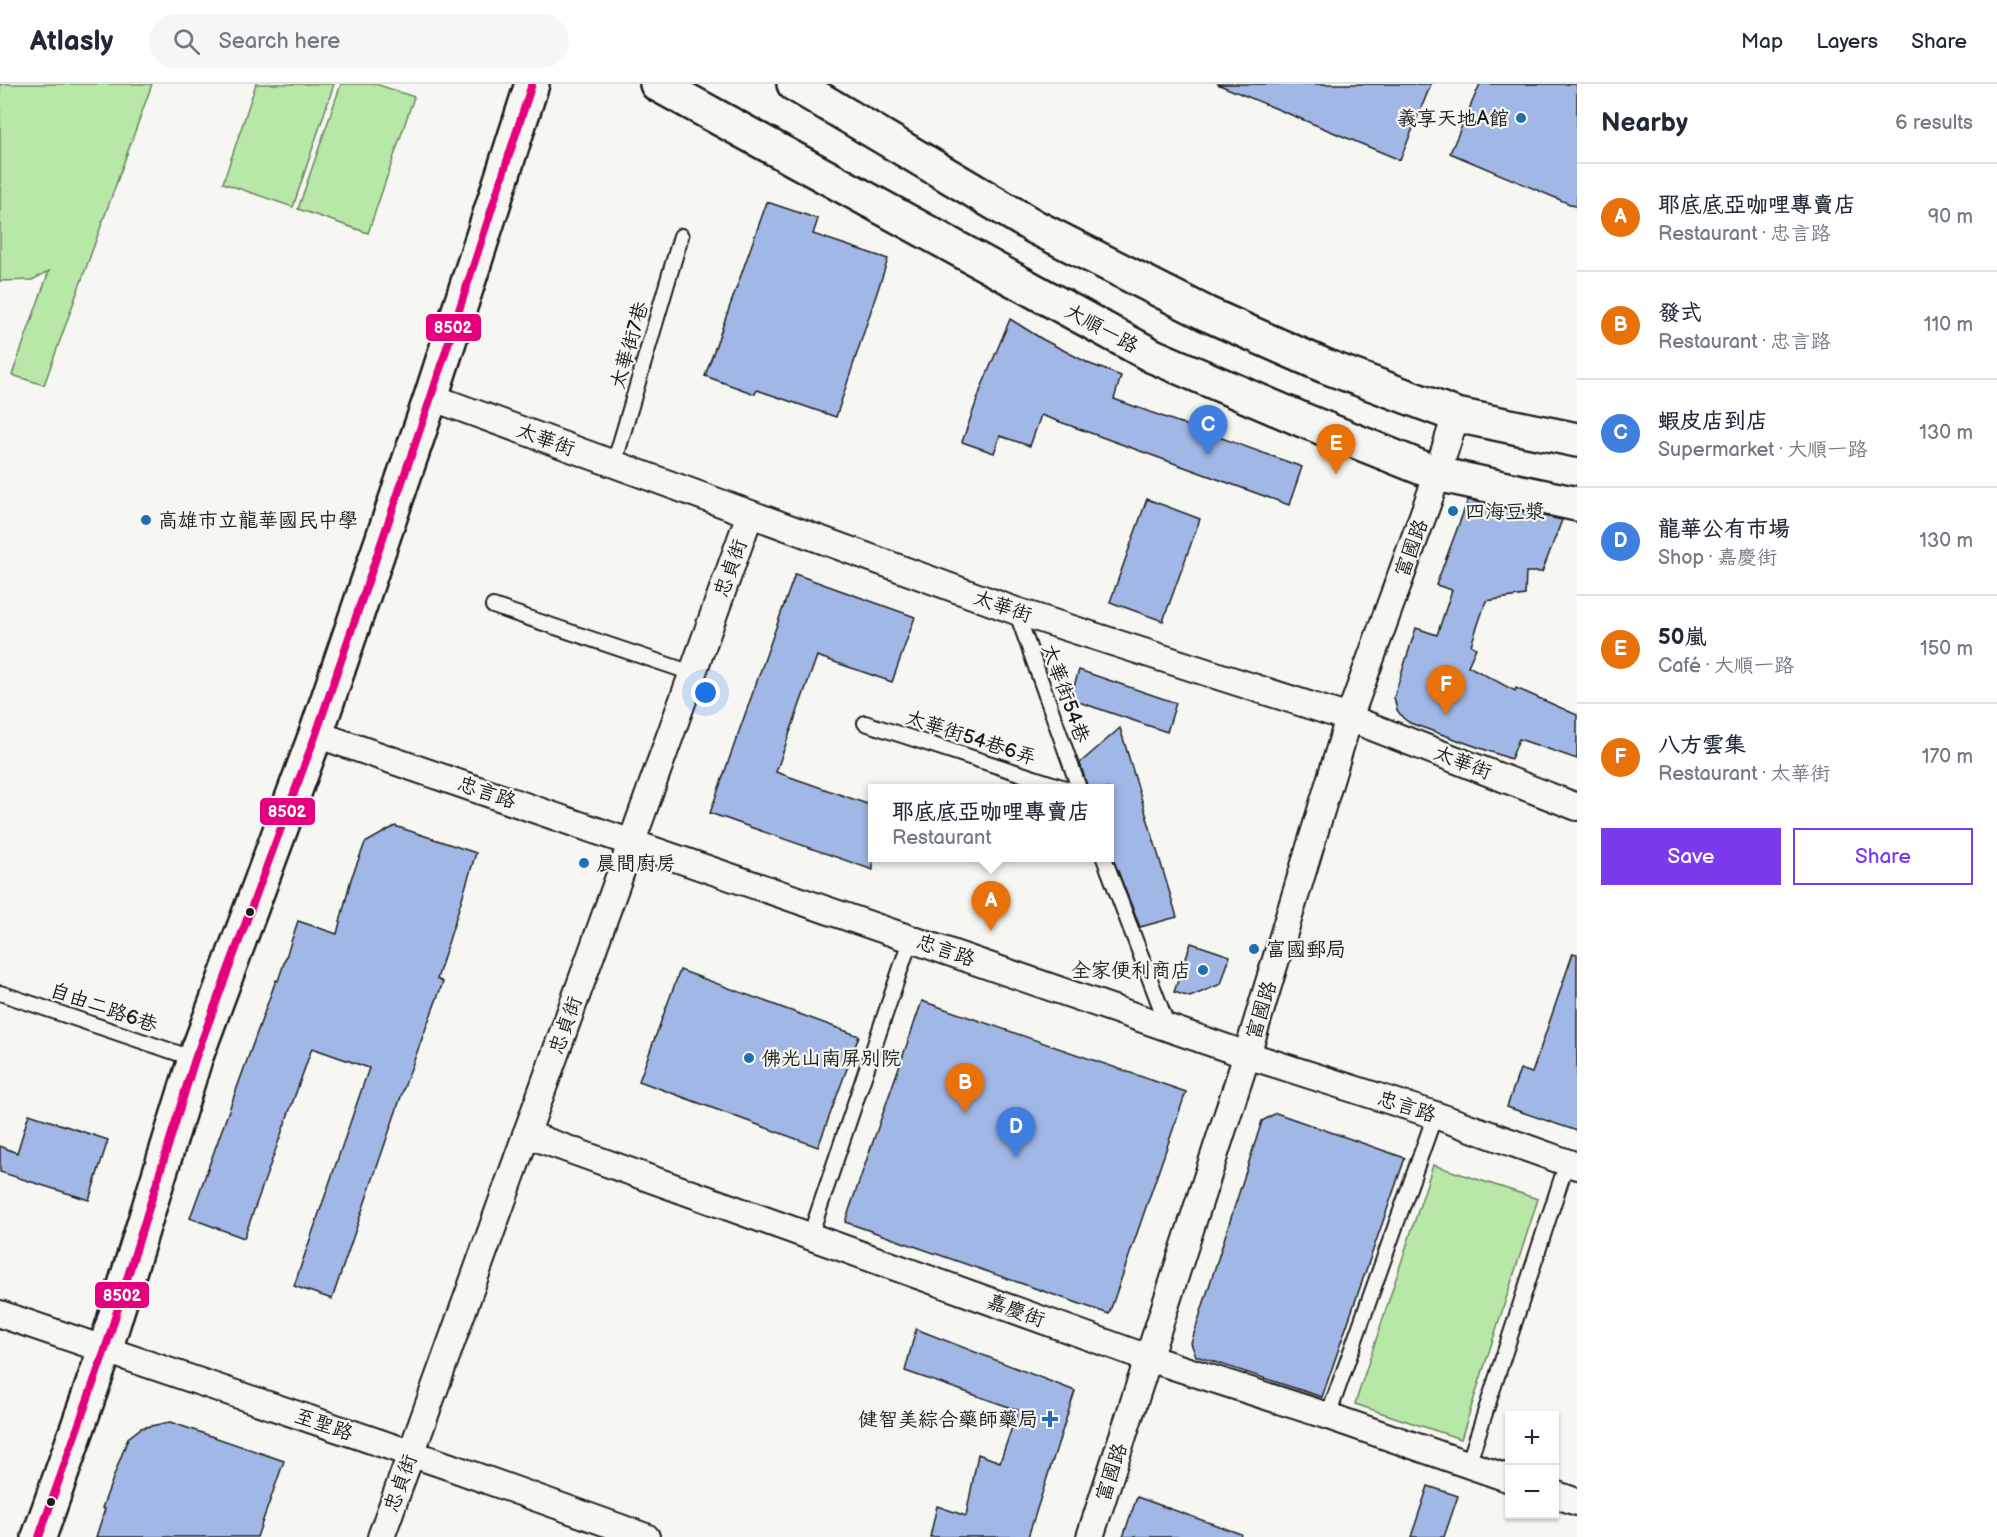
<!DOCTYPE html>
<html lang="en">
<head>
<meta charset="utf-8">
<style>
  body { margin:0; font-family:"Balsamiq Sans","LXGW WenKai TC",sans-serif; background:#f6f6f7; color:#1f2937 }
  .controls { position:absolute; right:18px; bottom:18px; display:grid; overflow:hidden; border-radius:0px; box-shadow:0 2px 4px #0004 }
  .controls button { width:54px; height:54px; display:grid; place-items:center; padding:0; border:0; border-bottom:2px solid #e0e1e3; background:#fff; color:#1f2937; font:30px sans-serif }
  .you { position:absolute; left:706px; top:609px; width:21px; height:21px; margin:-15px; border:4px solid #fff; border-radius:50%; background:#1a73e8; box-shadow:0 0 0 9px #1a73e833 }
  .badge { display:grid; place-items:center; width:39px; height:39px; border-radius:50%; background:#7c3aed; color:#fff; font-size:20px; font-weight:700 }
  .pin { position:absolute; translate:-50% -50px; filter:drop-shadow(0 2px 3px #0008) }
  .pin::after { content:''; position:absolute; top:32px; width:21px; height:18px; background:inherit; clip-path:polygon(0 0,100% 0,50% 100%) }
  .popup { position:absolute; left:868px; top:700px; width:246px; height:78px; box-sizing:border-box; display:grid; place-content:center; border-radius:0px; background:#fff; filter:drop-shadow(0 2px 4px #0005); font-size:20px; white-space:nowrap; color:#747a83 }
  .popup b { font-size:22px; color:#1f2937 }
  .popup::after { content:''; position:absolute; left:50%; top:100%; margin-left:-12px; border:12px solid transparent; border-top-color:#fff }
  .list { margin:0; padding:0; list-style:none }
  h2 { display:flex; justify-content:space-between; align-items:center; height:78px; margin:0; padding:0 24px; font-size:26px }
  h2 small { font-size:20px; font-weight:400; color:#747a83 }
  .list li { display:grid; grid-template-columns:39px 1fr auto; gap:18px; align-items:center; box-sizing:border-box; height:108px; padding:0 24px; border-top:2px solid #e0e1e3 }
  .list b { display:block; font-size:22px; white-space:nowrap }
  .list p { margin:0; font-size:20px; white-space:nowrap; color:#747a83 }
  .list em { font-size:20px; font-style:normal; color:#747a83 }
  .actions { display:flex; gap:12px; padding:18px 24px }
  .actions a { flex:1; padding:14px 0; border:2px solid #7c3aed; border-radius:0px; text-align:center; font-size:21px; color:#7c3aed }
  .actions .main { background:#7c3aed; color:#fff }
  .icon { flex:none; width:33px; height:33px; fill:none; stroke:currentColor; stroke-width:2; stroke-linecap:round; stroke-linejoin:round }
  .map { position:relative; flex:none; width:1577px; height:1453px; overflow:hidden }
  header { display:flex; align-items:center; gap:36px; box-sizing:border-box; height:84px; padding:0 30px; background:#fff; border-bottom:2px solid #e0e1e3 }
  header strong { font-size:28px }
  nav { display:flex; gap:33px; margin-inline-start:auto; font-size:21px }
  .search { width:420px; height:54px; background:#f6f6f7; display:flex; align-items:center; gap:15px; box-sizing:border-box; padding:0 21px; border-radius:33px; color:#747a83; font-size:22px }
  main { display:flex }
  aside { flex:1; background:#fff }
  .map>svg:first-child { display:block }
</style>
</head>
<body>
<header>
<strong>Atlasly</strong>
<div class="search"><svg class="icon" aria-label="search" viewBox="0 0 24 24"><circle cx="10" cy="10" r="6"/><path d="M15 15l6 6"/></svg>Search here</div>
<nav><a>Map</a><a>Layers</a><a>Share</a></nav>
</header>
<main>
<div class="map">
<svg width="1577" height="1453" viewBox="0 0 1577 1453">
  <rect width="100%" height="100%" fill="#f6f6f2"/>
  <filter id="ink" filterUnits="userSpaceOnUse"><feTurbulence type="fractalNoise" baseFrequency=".0167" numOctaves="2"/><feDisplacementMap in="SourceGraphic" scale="12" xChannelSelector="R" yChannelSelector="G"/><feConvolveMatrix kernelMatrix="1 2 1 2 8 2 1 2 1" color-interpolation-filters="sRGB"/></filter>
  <g filter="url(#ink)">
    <!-- green -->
    <g fill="#b8e8a7" stroke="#6a8262" stroke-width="1.5">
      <path d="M0,0h152l-108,301 -32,-10 37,-104 -17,9 -32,1z"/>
      <path d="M256,0h78l-41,123 -70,-24z"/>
      <path d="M341,0h35l38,13 -46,136 -70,-24z"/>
      <path d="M1433,1081l105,34 -77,240 -106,-35z"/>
    </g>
    <!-- building -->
    <g fill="#a1b8e6" stroke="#1c1c1c" stroke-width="1.5">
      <path d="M1217,0h214l-31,76z"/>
      <path d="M1480,0h97v123l-127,-54z"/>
      <path d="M767,118l51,17 -5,15 75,25 -52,158 -79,-27 -2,4 -50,-18z"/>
      <path d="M1010,235l32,20 48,25 31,12 -7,23 188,68 -13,38 -248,-90 -11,31 -30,-10 -6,17 -32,-11 20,-56z"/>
      <path d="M1147,415l53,20 -37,102 -53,-19z"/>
      <path d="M1468,416l94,20 -20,52h-16l-1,23 -39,6 -15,44 5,3 -8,18 47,25 1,-3 61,27v44l-58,-20 -8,20 -101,-36 -7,-5 -6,-8 -3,-13 22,-69 21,7 15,-45 -16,-5z"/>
      <path d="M795,490l120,43 -23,65 -75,-26 -41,116 97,34v64l-163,-57z"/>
      <path d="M1079,586l97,33 -9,29 -97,-33z"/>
      <path d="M1120,644l57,189 -37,10 -30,-76v-62h-22l-8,-26z"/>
      <path d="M395,742l81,27 -39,126 6,3 -37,100 -74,217 -38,-13 75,-218 -57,-20 -68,190 -54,-20 86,-238 2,1 20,-60 39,13 14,-55 14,-36z"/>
      <path d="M1191,859l39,13 -9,28 -31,13 -16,-5z"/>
      <path d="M1573,869l4,1v177l-70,-24 13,-38 12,4z"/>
      <path d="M680,886l179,66 -41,111 -179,-66z"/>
      <path d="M922,917l264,91 -77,222 -264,-92z"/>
      <path d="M1276,1029l129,45 -83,239 -126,-41 -5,-13 71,-222z"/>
      <path d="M29,1030l79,26 -19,60 -89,-28v-26l17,7z"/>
      <path d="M916,1245l159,62 -47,146h-98l7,-31 29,10 12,-62 22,8 18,-52 -113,-39z"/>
      <path d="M170,1338l114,39 -27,76h-161l9,-28 -3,-1 26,-70 13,-10z"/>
      <path d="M1428,1402l30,10 -14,41h-33z"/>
      <path d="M1137,1413l104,37 -1,3h-117z"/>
    </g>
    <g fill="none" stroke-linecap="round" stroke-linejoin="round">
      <defs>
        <g id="service">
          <path d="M614,380l67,-228"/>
          <path d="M493,522l199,67"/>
          <path d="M1016,527l63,177"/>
          <path d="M865,639l200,65"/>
          <path d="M1104,774l64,169"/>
          <path d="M0,909l195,66"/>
          <path d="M810,1152l101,-298"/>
          <path d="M1328,1332l107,-301"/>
          <path d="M1468,1381l99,-303"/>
        </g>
        <g id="minor">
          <path d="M431,313l585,214 333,107 228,89"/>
          <path d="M316,650l931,321 188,60 142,51"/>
          <path d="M526,1050l622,224 180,58 182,63"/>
          <path d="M0,1230l442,150 204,73"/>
          <path d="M1554,1410l23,8"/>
          <path d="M381,1453l369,-1023"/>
          <path d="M1090,1453l157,-482 102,-337 81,-222 26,-81"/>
        </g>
        <g id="tertiary">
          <path d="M657,0l496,272 150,64 134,54 140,30"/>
          <path d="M794,0l241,143 172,87 118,52 131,49 121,25"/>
          <path d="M39,1453l66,-187 90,-291 121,-325 115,-337 101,-313"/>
        </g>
      </defs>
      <!-- service casing -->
      <use href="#service" stroke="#1c1c1c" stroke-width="18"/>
      <!-- minor casing -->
      <use href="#minor" stroke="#1c1c1c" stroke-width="30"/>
      <!-- tertiary casing -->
      <use href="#tertiary" stroke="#1c1c1c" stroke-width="38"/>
      <!-- service -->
      <use href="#service" stroke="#f6f6f2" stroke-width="14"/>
      <!-- minor -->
      <use href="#minor" stroke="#f6f6f2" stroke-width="26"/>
      <!-- tertiary -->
      <use href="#tertiary" stroke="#f6f6f2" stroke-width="33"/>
      <defs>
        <path id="bus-1" d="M39,1453l66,-187 90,-291 121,-325 115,-337 101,-313"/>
      </defs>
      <!-- bus-1 casing -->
      <use href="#bus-1" stroke="#f6f6f2" stroke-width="12"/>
      <!-- bus-1 -->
      <use href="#bus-1" stroke="#e5007d" stroke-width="8"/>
    </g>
  </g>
  <!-- markers -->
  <g fill="#1f6fb2" stroke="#f6f6f2" stroke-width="2">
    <circle cx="1521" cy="34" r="6"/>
    <circle cx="1453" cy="427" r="6"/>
    <circle cx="146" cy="436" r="6"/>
    <circle cx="584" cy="779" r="6"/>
    <circle cx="1254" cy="865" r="6"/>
    <circle cx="1203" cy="886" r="6"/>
    <circle cx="749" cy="974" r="6"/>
    <path d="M1047 1326h6v6h6v6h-6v6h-6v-6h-6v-6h6z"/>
  </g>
  <g fill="#1c1c1c" stroke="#f6f6f2" stroke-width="2">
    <circle cx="250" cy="828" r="5"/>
    <circle cx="51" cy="1418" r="5"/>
  </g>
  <g text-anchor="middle" stroke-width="4.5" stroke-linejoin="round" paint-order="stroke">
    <!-- poi labels -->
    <g font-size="20" fill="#1c1c1c" stroke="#f6f6f2" text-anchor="start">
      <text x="1509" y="41" text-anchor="end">義享天地A館</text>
      <text x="1465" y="434">四海豆漿</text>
      <text x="158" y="443">高雄市立龍華國民中學</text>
      <text x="596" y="786">晨間廚房</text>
      <text x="1266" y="872">富國郵局</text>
      <text x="1191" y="893" text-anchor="end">全家便利商店</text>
      <text x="761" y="981">佛光山南屏別院</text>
      <text x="1038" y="1342" text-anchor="end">健智美綜合藥師藥局</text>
    </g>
    <!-- street labels -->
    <g font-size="20" fill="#1c1c1c" stroke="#f6f6f2">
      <text transform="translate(1102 244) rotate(29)" y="7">大順一路</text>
      <text transform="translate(629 261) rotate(-74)" y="7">太華街7巷</text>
      <text transform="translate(546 355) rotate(20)" y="7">太華街</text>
      <text transform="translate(1411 464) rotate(-70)" y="7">富國路</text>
      <text transform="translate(730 484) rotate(-70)" y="7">忠貞街</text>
      <text transform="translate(1003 522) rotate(19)" y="7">太華街</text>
      <text transform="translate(1066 609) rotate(70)" y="7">太華街54巷</text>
      <text transform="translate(971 653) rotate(18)" y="7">太華街54巷6弄</text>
      <text transform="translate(1463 678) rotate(21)" y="7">太華街</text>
      <text transform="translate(487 708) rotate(19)" y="7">忠言路</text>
      <text transform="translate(946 866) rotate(19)" y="7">忠言路</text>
      <text transform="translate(104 923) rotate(19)" y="7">自由二路6巷</text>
      <text transform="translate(1261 926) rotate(-73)" y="7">富國路</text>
      <text transform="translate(565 941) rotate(-70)" y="7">忠貞街</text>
      <text transform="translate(1407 1022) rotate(18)" y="7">忠言路</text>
      <text transform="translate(1016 1226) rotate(20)" y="7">嘉慶街</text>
      <text transform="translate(324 1340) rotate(19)" y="7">至聖路</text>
      <text transform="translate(1111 1388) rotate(-72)" y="7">富國路</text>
      <text transform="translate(400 1399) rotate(-70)" y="7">忠貞街</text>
    </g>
  </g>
  <g stroke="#f6f6f2" stroke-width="2">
    <rect x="425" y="229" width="57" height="29" rx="6" fill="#e5007d"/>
    <rect x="259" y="713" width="57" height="29" rx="6" fill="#e5007d"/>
    <rect x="94" y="1197" width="56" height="28" rx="6" fill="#e5007d"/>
  </g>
  <g font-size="16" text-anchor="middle" font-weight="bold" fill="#fff">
    <text x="453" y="249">8502</text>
    <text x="287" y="733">8502</text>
    <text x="122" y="1217">8502</text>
  </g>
</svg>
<div class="controls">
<button>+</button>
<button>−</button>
</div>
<div class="you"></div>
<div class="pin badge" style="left:991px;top:847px;background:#e8710a">A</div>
<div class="popup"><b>耶底底亞咖哩專賣店</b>Restaurant</div>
<div class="pin badge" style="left:965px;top:1029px;background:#e8710a">B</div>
<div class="pin badge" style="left:1208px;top:371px;background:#3f7fe0">C</div>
<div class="pin badge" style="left:1016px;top:1073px;background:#3f7fe0">D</div>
<div class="pin badge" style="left:1336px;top:390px;background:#e8710a">E</div>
<div class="pin badge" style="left:1446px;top:631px;background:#e8710a">F</div>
</div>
<aside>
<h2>Nearby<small>6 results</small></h2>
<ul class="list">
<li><span class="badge" style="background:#e8710a">A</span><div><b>耶底底亞咖哩專賣店</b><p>Restaurant · 忠言路</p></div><em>90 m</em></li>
<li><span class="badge" style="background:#e8710a">B</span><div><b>發式</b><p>Restaurant · 忠言路</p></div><em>110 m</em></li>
<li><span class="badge" style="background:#3f7fe0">C</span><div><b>蝦皮店到店</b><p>Supermarket · 大順一路</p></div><em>130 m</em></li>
<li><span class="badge" style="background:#3f7fe0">D</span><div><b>龍華公有市場</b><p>Shop · 嘉慶街</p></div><em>130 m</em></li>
<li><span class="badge" style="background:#e8710a">E</span><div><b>50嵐</b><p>Café · 大順一路</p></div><em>150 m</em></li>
<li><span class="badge" style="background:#e8710a">F</span><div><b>八方雲集</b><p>Restaurant · 太華街</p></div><em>170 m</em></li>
</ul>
<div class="actions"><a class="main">Save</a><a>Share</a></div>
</aside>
</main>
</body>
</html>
